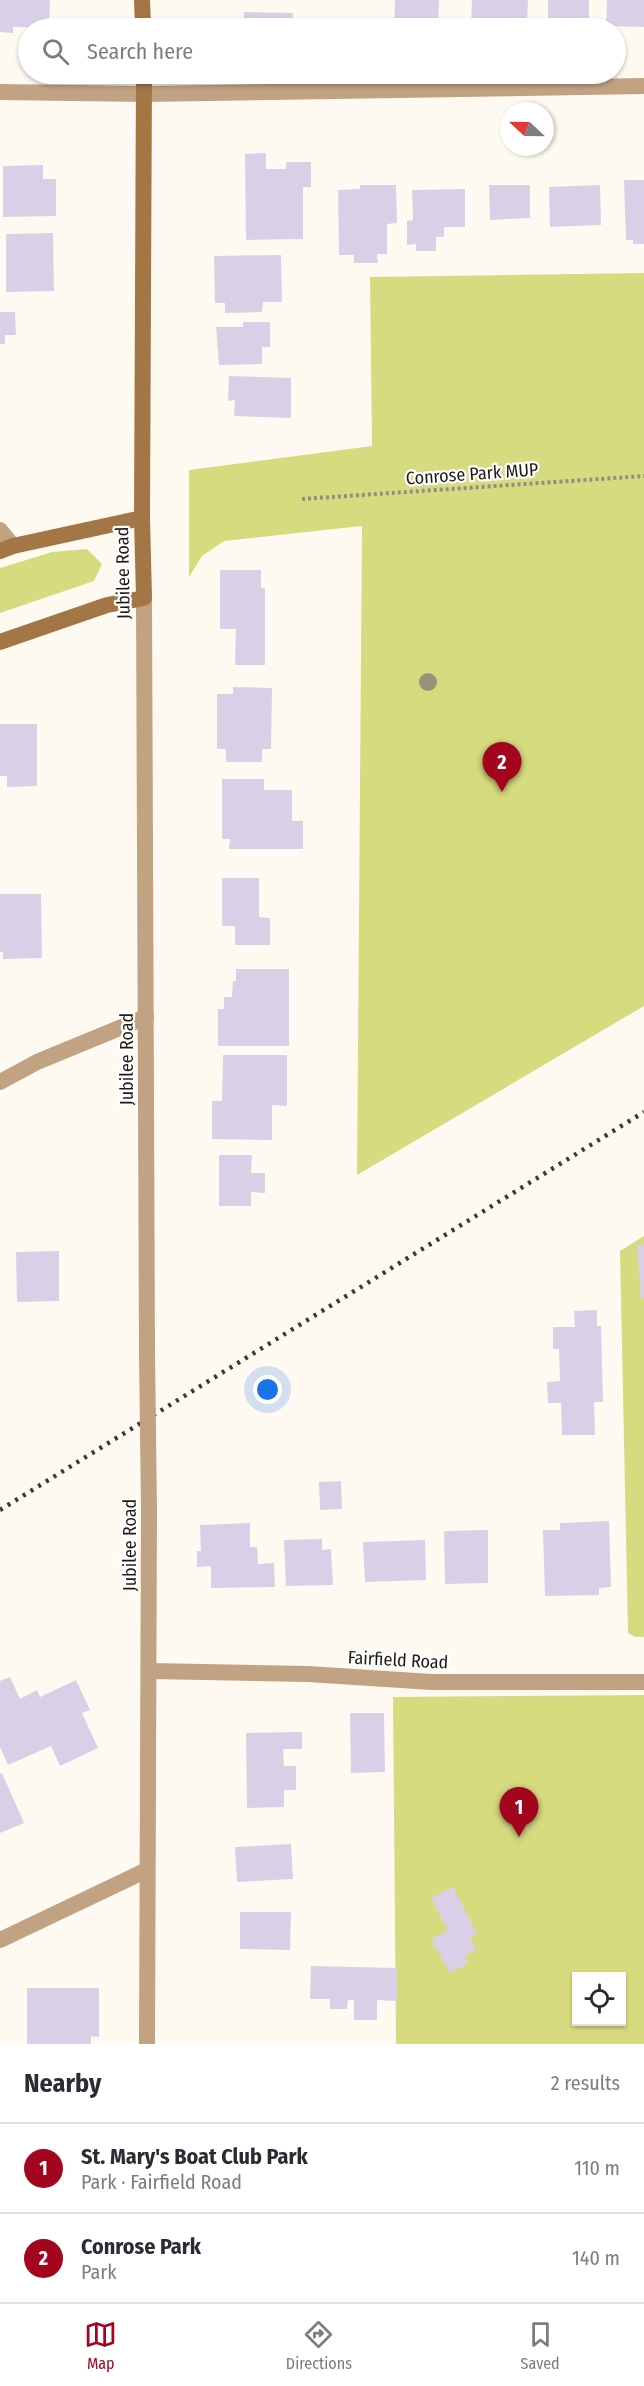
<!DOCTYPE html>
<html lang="en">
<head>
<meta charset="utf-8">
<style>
  body { margin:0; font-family:"Fira Sans Condensed",sans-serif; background:#f2f2f3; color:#2b2b33 }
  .controls { position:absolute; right:18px; bottom:18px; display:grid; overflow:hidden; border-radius:0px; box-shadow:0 2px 4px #0004 }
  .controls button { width:54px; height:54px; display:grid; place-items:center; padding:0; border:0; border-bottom:2px solid #e1e1e2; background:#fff; color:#2b2b33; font:30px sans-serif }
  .compass { position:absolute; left:500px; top:102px; width:54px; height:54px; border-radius:50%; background:#fff; box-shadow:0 2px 4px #0004; rotate:292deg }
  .you { position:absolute; left:268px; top:1390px; width:21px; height:21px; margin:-15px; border:4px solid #fff; border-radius:50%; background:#1a73e8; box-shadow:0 0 0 9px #1a73e833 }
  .badge { display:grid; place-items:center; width:39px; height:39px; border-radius:50%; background:#a2051d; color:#fff; font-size:20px; font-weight:700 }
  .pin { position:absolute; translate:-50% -50px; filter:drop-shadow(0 2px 3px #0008) }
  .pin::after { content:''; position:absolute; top:32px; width:21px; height:18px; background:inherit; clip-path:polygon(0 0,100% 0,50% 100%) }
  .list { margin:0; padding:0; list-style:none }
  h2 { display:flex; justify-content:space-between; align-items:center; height:78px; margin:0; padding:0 24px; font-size:26px }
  h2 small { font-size:20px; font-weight:400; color:#7c7c81 }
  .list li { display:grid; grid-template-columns:39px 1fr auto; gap:18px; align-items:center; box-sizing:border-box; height:90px; padding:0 24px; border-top:2px solid #e1e1e2 }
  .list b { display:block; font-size:22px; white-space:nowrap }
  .list p { margin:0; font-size:20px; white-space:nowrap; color:#7c7c81 }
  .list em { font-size:20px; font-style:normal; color:#7c7c81 }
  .icon { flex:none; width:33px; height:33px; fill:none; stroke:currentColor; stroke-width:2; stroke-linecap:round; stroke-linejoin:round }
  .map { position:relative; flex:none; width:644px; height:2044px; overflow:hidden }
  .search { position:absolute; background:#fff; box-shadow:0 2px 4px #0004; left:18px; right:18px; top:18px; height:66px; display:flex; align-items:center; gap:15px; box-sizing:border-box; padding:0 21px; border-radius:33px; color:#7c7c81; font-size:22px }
  .sheet { height:258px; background:#fff }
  nav { display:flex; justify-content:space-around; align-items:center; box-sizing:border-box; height:84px; border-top:2px solid #e1e1e2; background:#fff; font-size:16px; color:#7c7c81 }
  nav a { display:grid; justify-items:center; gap:3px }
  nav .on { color:#a2051d }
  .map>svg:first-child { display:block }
</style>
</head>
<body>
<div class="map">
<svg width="644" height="2044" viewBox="0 0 644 2044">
  <rect width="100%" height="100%" fill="#fffaf1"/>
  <!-- green -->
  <g fill="#d6db7f" fill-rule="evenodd">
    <path d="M644,273v733l-287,169 5,-649 -138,15 -22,15 -13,21v-107l183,-24 -2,-169z"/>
    <path d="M87,549l15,15 -8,17 -94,32v-45l52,-16z"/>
    <path d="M644,1236v401h-9l-7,-4 -8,-382z"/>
    <path d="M644,1695v349h-248l-3,-347zM576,1976h46v46h-46z"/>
  </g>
  <!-- building -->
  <g fill="#d9d0e7">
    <path d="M0,0h50l-1,28 -36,-1v6l-13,-1z"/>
    <path d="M395,0h44l-1,28h-44z"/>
    <path d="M472,0h56l-1,27 -56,1z"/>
    <path d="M548,0h41v27l-41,-1z"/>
    <path d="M607,0h37v27l-38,-1z"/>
    <path d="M244,12l49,1 -1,15h-49z"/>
    <path d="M266,153v16h20v-7h25v25h-8v52l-57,1 -1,-86z"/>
    <path d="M43,165v14h13v37l-53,1v-51z"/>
    <path d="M624,180h20v64h-11v-4h-7z"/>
    <path d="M360,185h36l1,38 -10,1v30h-10l1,9h-24v-8h-15l-1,-65 22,-1z"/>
    <path d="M489,185h41v33l-40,2z"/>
    <path d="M600,185l1,40 -51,2 -1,-40z"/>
    <path d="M465,189v38h-21v10h-8v14h-20v-7l-9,1v-24l6,-1 -1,-30z"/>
    <path d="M53,233l1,58 -48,1v-58z"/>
    <path d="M281,255l1,47h-19l-1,10 -37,1v-10h-10l-1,-47z"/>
    <path d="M0,312h15l1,23h-11v9h-5z"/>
    <path d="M243,322h27v25h-8v17l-43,1 -3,-38h27z"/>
    <path d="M229,376l62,2v40l-57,-2 1,-16 -7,1z"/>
    <path d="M220,570h41v18h4v77h-30l1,-36h-16z"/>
    <path d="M233,687l39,1 -1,61h-9v13h-36v-13h-9v-55h16z"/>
    <path d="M0,724h37v62l-30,1v-11h-7z"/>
    <path d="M222,779h42v11h28v31h11v28h-74l1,-10h-8z"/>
    <path d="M222,878h37v39l11,1v27h-35v-19h-13z"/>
    <path d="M0,894h41l1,64 -39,1v-7h-3z"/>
    <path d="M236,969h53v77h-71v-37h6v-12h8l1,-16h3z"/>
    <path d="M223,1055h64v51l-15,-1v35l-60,-1v-38h10z"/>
    <path d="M219,1155h33l-1,18h14v20l-14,-1v14h-32z"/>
    <path d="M637,1245h7v54h-3z"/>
    <path d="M59,1251v50l-42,1 -1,-50z"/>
    <path d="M597,1310v16h4l2,76h-9l1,33h-33l-1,-32h-13l-1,-21 13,-1 -1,-32h-6v-22h22l-1,-16z"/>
    <path d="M341,1481l1,28 -22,1 -1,-28z"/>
    <path d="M609,1521l2,66 -12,1v7l-54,1 -2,-66h17v-7z"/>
    <path d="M250,1523v24h7l1,17 16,-1 1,24 -64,1v-22l-14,1v-16h4l-1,-26z"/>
    <path d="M488,1530v53l-43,1 -1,-53z"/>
    <path d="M322,1539v11l9,-1 2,36 -47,1 -2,-46z"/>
    <path d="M425,1540l1,40 -61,2 -2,-40z"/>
    <path d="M10,1677l10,22 17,-9 3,7 36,-17 14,30 -8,3 16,35 -38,18 -9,-20 -43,19 -8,-18v-66z"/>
    <path d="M350,1713h34l1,59 -34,1z"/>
    <path d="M302,1732v17h-19l1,17h12v24h-12v17l-37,1 -1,-75z"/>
    <path d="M2,1773l22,50 -24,10v-59z"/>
    <path d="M291,1844l2,35 -56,3 -2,-35z"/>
    <path d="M453,1887l24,47 -7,3 6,12 -11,7 3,7 -18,10 -19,-34 17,-8 -17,-33z"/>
    <path d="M240,1912h51l-1,38 -50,-1z"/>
    <path d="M311,1966l86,2v33l-20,-1v20h-23v-20h-6l-1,9h-17v-10h-20z"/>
    <path d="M27,1988h72v49l-8,-1v8h-64z"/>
  </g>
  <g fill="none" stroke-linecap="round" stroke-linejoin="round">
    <!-- path -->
    <path stroke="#928e85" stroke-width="4" stroke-dasharray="3 3" stroke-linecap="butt" d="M302,499l342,-23"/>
    <!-- minor -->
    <g stroke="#c1a283" stroke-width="16">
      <path d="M0,92l145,2 499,-8"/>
      <path d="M0,530l13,16"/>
      <path d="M0,1082l37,-20 109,-45"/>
      <path d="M149,1671l159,3 124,8h212"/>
      <path d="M0,1940l147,-70"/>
    </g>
    <!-- tertiary -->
    <g stroke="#c1a283" stroke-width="16">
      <path d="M144,598l3,754"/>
      <path d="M147,2044l2,-534"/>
    </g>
    <!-- secondary -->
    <g stroke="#a37646" stroke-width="16">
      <path d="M142,0l1,28"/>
      <path d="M0,551l13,-5 129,-28"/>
      <path d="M0,642l107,-37 37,-7 -2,-80 2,-444"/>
    </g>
    <!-- rail -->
    <path stroke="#3e3a32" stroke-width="4.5" stroke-dasharray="3 6" stroke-linecap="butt" d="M0,1510l644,-398"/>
    <!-- tertiary-bridge -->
    <path stroke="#c1a283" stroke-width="16" d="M147,1352l2,158"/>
  </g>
  <!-- trees -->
  <circle fill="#959478" cx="428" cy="682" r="9"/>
  <g text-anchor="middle" stroke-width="4.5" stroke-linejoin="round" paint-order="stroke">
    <!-- street labels -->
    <g font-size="18" fill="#1f1b13" stroke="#fff">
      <text transform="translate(472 474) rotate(-4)" y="6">Conrose Park MUP</text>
      <text transform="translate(123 573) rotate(-91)" y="6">Jubilee Road</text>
      <text transform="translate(127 1059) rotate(-90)" y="6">Jubilee Road</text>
      <text transform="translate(130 1545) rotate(-90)" y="6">Jubilee Road</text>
      <text transform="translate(398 1660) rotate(3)" y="6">Fairfield Road</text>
    </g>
  </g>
</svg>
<div class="controls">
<button><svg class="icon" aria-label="locate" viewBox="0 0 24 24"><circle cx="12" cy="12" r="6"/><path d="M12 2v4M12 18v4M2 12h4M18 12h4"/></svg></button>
</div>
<svg class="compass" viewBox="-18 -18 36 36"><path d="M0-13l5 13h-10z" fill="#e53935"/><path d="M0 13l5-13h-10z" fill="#7c7c81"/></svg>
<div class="you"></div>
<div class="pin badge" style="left:519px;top:1837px">1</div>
<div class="pin badge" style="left:502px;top:792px">2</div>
<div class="search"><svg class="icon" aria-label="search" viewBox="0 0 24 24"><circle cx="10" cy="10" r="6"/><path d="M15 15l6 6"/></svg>Search here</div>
</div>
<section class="sheet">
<h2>Nearby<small>2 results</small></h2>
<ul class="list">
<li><span class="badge">1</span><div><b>St. Mary's Boat Club Park</b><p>Park · Fairfield Road</p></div><em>110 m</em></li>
<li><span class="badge">2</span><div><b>Conrose Park</b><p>Park</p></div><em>140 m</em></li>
</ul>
</section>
<nav>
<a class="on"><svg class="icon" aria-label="map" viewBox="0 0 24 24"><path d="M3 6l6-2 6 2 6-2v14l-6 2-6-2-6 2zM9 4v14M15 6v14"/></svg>Map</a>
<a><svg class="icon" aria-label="directions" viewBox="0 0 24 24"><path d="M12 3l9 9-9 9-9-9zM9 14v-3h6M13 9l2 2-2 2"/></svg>Directions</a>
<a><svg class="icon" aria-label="saved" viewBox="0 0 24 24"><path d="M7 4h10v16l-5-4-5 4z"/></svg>Saved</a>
</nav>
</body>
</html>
